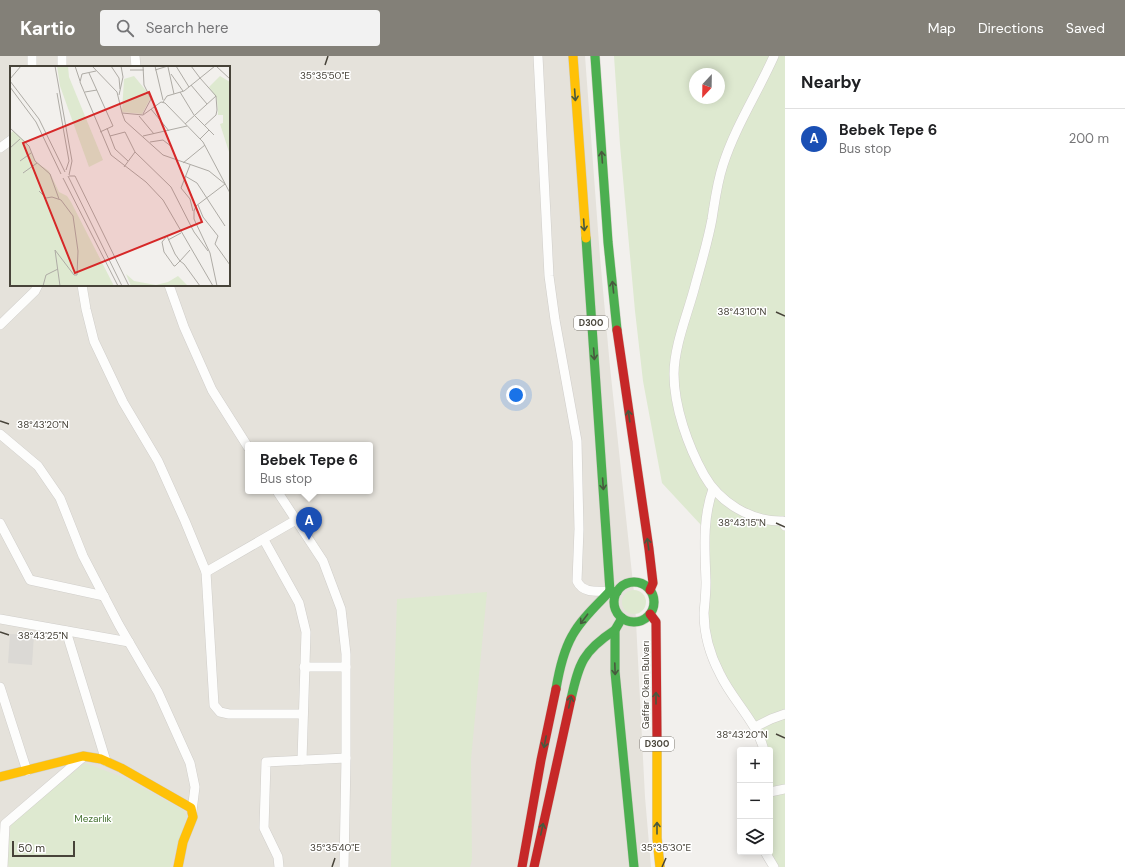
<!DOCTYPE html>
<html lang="en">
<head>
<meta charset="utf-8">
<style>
  body { margin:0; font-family:"DM Sans",sans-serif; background:#f2f2f2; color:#202124 }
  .controls { position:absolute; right:12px; bottom:12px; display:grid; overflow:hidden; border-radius:4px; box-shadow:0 2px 10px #0003 }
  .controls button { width:36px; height:36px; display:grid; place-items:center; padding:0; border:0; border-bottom:1px solid #e0e0e0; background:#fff; color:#202124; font:20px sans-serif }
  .compass { position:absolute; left:689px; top:12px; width:36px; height:36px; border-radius:50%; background:#fff; box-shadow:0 2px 10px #0003; rotate:202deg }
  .scale { position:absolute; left:12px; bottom:10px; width:63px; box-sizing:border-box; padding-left:4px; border:2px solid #474339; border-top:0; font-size:11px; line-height:14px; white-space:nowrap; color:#474339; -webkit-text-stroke:3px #fff; paint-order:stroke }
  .you { position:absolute; left:516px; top:339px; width:14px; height:14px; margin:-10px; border:3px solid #fff; border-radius:50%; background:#1a73e8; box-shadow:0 0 0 6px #1a73e833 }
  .badge { display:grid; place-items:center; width:26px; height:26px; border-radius:50%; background:#838078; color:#fff; font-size:13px; font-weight:700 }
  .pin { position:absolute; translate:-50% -33px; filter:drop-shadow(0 1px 2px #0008) }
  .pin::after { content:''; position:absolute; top:21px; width:14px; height:12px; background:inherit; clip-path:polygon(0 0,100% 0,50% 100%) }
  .popup { position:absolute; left:245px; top:386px; width:128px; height:52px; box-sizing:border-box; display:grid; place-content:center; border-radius:4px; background:#fff; filter:drop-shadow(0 1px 3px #0005); font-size:13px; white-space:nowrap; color:#757577 }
  .popup b { font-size:15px; color:#202124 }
  .popup::after { content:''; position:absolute; left:50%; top:100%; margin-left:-8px; border:8px solid transparent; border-top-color:#fff }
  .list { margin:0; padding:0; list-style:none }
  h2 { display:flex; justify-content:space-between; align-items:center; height:52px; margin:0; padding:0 16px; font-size:17px }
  h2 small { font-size:13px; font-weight:400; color:#757577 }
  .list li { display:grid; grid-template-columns:26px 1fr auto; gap:12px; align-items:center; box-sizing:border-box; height:60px; padding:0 16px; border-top:1px solid #e0e0e0 }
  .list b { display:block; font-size:15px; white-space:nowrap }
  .list p { margin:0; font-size:13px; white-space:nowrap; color:#757577 }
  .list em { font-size:13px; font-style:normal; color:#757577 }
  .icon { flex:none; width:22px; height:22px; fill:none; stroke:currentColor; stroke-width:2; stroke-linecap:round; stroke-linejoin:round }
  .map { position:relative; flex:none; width:785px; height:811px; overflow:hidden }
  header { display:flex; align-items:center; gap:24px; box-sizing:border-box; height:56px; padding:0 20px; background:#838078; color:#fff }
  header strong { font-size:19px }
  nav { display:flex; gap:22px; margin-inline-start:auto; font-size:14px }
  .search { width:280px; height:36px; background:#f2f2f2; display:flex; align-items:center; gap:10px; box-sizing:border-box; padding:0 14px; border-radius:4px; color:#757577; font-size:15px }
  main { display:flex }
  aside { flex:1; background:#fff }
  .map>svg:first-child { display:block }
</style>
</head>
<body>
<header>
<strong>Kartio</strong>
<div class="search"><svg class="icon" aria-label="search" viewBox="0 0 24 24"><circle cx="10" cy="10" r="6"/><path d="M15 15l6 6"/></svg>Search here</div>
<nav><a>Map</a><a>Directions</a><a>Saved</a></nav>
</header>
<main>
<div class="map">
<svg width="785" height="811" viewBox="0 0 785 811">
  <rect width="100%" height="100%" fill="#f2f0ed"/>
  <!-- residential -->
  <path fill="#e5e2db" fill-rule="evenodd" d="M0,0h585l15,201 10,110 25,235 10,195 6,70h-651zM11,11h218v218h-218zM248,389h122v46h-122z"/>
  <!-- green -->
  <g fill="#dee9d0" fill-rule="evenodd">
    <path d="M614,0h171v811h-14l-1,-117h-10l-5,-16 -42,-65 -12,-144 -39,-42 -19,-102 -8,-70 -15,-166zM695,18h24v24h-24z"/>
    <circle cx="634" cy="546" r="12"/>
    <path d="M487,536l-16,167 1,101 -2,7h-79l3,-176 3,-92z"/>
    <path d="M85,707l40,15 58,32 4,6 -17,51h-161l-2,-5 4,-40z"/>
  </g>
  <!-- building -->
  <path fill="#dbd9d5" d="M10,578l24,1 -2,30 -24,-2z"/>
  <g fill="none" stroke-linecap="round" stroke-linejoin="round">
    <defs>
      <g id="street">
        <path d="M32,0v11"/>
        <path d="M135,0l1,11"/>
        <path d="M538,0l11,220 6,44 22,121 2,88 -2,52c6,13 21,10 33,10"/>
        <path d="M774,0c-16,36 -39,71 -51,109 -6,18 -8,35 -11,54 -4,22 -11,45 -17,67 -7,27 -21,60 -21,88 0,33 14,72 30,101 15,27 47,47 79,46l2,5"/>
        <path d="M62,11v-11"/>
        <path d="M0,92l11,-8"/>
        <path d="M82,229l4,24 8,32 29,61 35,59 27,60 21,51 8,133 6,7 9,2h74"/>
        <path d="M169,229l15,42 28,63 36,57"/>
        <path d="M0,269l35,-34 3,-6"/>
        <path d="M0,378l38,32 22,32 23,58 36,69 39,67 32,71 5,24 -3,24"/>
        <path d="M713,433c-11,31 -8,61 -7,93 0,11 -1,20 -2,31 0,21 6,42 16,61 13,27 36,47 44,76"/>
        <path d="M277,435l46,70 18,48 5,45v104l-2,109"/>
        <path d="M0,467l30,57 74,16"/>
        <path d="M264,484l35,63 7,29 -4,128"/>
        <path d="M206,516l90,-52"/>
        <path d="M0,563l129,23"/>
        <path d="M66,575l40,130"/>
        <path d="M304,611h42"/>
        <path d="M0,631l27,84"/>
        <path d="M755,671l16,-8 14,-5"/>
        <path d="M770,736l15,-3"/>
        <path d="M765,796l9,15"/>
        <path d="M3,811l2,-43 77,-66"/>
        <path d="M279,811l-1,-10 -14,-29 2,-66 80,-4"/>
      </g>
      <g id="fast">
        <path d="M595,0l13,186 9,88"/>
        <path d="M586,182l24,353 7,1"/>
        <circle cx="634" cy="546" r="20"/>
        <path d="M622,562l-7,12v42l19,195"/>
        <path d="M556,633c3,-18 7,-37 16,-53 9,-17 25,-31 38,-45"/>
        <path d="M571,643c8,-36 12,-48 44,-69"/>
      </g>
      <g id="slow">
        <path d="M573,0l13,182"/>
        <path d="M657,682v100l3,29"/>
        <path d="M0,721l83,-21 18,3 20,9 70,40 2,9 -10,25 -5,25"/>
      </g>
      <g id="jam">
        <path d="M617,274l32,219 4,34 -3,7"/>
        <path d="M650,558l6,8 1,116"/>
        <path d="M522,811l19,-107 15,-71"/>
        <path d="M534,811l37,-168"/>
      </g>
    </defs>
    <!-- street casing -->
    <use href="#street" stroke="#d0ceca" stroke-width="10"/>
    <!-- fast casing -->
    <use href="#fast" stroke="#d0cdc4" stroke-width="10"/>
    <!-- slow casing -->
    <use href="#slow" stroke="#d0cdc4" stroke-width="10"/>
    <!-- jam casing -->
    <use href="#jam" stroke="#d0cdc4" stroke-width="10"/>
    <!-- street -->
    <use href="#street" stroke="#fdfdfc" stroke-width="9"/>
    <!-- fast -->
    <use href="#fast" stroke="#4caf50" stroke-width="9"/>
    <!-- slow -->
    <use href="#slow" stroke="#ffc107" stroke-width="9"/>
    <!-- jam -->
    <use href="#jam" stroke="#c62828" stroke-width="9"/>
  </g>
  <!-- one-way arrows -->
  <defs><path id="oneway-shaft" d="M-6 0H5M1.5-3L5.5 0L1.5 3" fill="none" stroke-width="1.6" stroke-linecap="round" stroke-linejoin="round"/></defs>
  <g stroke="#48593e">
    <use href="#oneway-shaft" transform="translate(575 39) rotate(86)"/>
    <use href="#oneway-shaft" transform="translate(602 101) rotate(-94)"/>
    <use href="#oneway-shaft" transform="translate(584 169) rotate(86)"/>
    <use href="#oneway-shaft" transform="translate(613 231) rotate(-96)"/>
    <use href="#oneway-shaft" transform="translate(594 298) rotate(86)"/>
    <use href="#oneway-shaft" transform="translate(629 360) rotate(-98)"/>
    <use href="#oneway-shaft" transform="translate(603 428) rotate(86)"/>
    <use href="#oneway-shaft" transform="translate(648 488) rotate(-98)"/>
    <use href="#oneway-shaft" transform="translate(584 563) rotate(127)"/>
    <use href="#oneway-shaft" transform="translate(615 613) rotate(88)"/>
    <use href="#oneway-shaft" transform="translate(656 642) rotate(-90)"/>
    <use href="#oneway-shaft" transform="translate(570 646) rotate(-78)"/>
    <use href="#oneway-shaft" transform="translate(545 686) rotate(101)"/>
    <use href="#oneway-shaft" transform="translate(657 772) rotate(-90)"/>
    <use href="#oneway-shaft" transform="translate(542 773) rotate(-78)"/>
  </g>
  <!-- ticks -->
  <path fill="none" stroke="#474339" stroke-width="1.5" d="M325,9l3,-9M776,256l9,4M0,365l9,3M776,467l9,4M0,576l9,3M776,678l9,4M332,811l3,-9M662,811l4,-9"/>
  <g text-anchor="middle" stroke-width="3" stroke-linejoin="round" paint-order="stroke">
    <!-- shield labels -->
    <g fill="#fff" stroke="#7e7b74" stroke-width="1">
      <rect x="574" y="260" width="34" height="14" rx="3"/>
      <rect x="640" y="681" width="34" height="14" rx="3"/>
    </g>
    <g font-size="9" font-weight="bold" fill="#474339">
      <text x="591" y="270">D300</text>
      <text x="657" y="691">D300</text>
    </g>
    <!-- street labels -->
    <g font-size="10" fill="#474339" stroke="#fff">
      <text transform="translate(645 629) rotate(-90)" y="4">Gaffar Okan Bulvarı</text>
    </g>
    <!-- park labels -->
    <g font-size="10" fill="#467332" stroke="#fff">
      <text x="93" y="766">Mezarlık</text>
    </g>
  </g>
  <!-- overview -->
  <g transform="translate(10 10)">
    <rect width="220" height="220" fill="#f2f0ed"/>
    <path d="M47,0h11l1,11 34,83 -14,7 -29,-81zM124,10l14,17 2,6 -8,15 -20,-2 2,-33zM210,10l10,6v73l-10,-31 3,-1v-8h-5l-1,-16 -8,-12zM3,65l13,11 10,20 13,9 10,21 8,4 4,6 43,84h-104v-152zM116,208l8,7 22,4 12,-3 10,-6 10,10h-57z" fill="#dee9d0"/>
    <path fill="none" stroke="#aeaba5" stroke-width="1" d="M45,0l17,95 -3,14M65,0l5,15M82,0l25,26 5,21 21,2 18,-13 4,1 38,39 27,51M101,0l8,12 1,11M133,0l1,19 7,14 -8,15M145,0l8,34M166,0l13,21M181,0l9,12M206,0l14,13M158,1l6,27M120,4h14M145,4l13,-4M86,5l-14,3 -2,8 31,73 35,27 17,18 50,86M79,7l24,53 -13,6M161,8l12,17M190,12l16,18 1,14 -1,5 -12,11M0,13l11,-13M0,15l29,38 26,53M181,19l16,19M0,21l26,35 25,52M75,26l12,-2M170,26l14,23 20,20M47,27l12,68 -3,9M109,29l4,-18 -2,-11M153,36l4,-6 17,-5 31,-25M141,43l18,22M112,47l3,8 38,34 46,16 16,13 -29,22 -2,5v8l16,34 7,33M129,50l15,18M175,58l31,-28M0,62l19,18 6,15 15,13 9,25M97,62l8,21 13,12M100,70l15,-4 10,20 36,35 23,45 14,19M133,70l44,-10M190,73l9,-9M140,76l13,-2 9,7M0,82l10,-9M10,95l11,-8M173,97l22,-18M180,99l-9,23 9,11 3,12M114,101l11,-15M13,107l14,-10M58,110l54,110M59,110h6l54,110M175,110l12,7 28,43M53,112l55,108M29,125l7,7 6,-1 9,3 12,16 5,35 -1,24h-3l-19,-25 5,36M188,139l5,12 15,19 -3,8 15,21M158,174l13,-7M180,184l-10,11 -5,5h-1l-10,-14 -2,-10 5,-6 8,18 5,7 4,3 16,22M33,220l3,-11 12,-6"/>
    <path fill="#d62828" fill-opacity="0.15" stroke="#d62828" stroke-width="2" d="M139,26l53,130 -127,51 -52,-130z"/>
    <rect width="220" height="220" fill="none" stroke="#474339" stroke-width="2"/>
  </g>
  <g font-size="10" text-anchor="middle" fill="#474339" stroke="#fff" stroke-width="3" stroke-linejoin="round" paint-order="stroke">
    <text x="325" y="23">35°35'50"E</text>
    <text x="742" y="259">38°43'10"N</text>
    <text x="43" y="372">38°43'20"N</text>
    <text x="742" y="470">38°43'15"N</text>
    <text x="43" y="583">38°43'25"N</text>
    <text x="742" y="682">38°43'20"N</text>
    <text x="335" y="795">35°35'40"E</text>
    <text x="666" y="795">35°35'30"E</text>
  </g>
</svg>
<div class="controls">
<button>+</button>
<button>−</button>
<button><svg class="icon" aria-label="layers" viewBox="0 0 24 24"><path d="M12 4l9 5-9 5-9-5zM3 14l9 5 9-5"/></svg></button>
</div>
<svg class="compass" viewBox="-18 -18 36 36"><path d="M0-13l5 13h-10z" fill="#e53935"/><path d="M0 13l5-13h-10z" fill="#757577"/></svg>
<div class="scale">50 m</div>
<div class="you"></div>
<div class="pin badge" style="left:309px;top:484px;background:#1a4fb4">A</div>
<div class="popup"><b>Bebek Tepe 6</b>Bus stop</div>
</div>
<aside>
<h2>Nearby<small></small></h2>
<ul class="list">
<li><span class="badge" style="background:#1a4fb4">A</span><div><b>Bebek Tepe 6</b><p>Bus stop</p></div><em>200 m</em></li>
</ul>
</aside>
</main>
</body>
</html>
